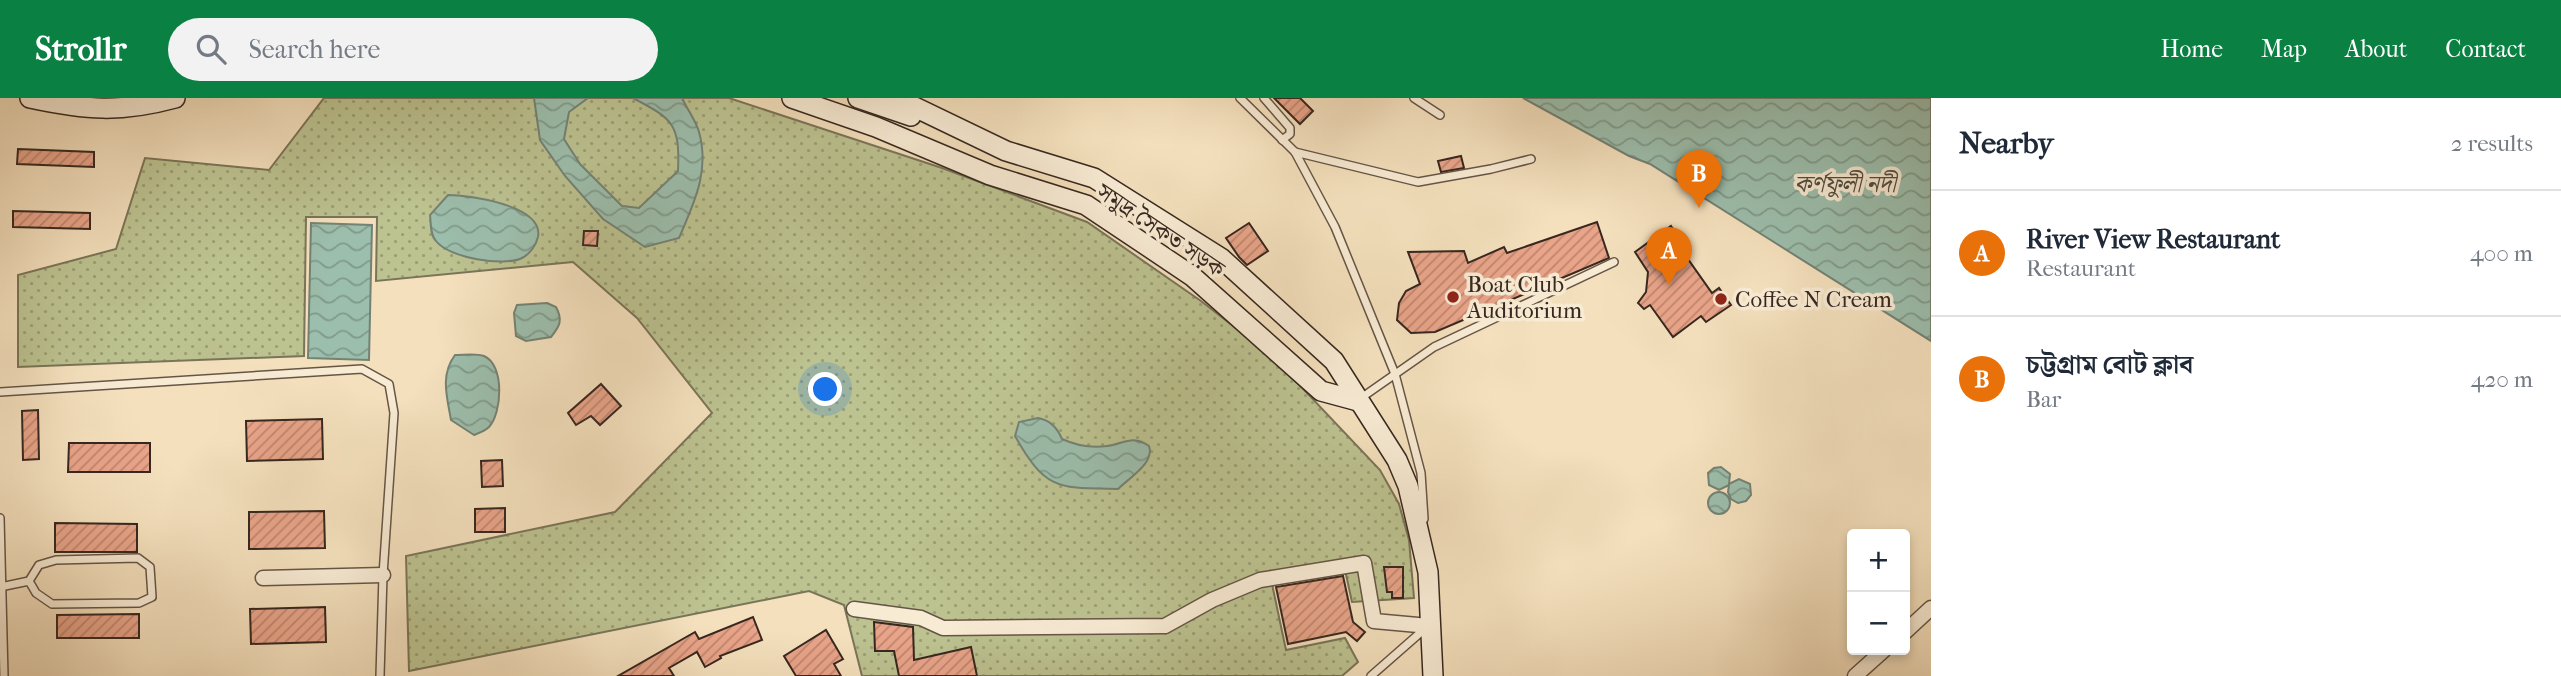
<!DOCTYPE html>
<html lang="en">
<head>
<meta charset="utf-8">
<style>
  body { margin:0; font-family:"IM FELL French Canon","Noto Serif Bengali",serif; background:#f2f2f3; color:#1f2937 }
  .controls { position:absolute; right:21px; bottom:21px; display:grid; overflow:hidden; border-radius:7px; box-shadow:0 4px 10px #0003 }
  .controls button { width:63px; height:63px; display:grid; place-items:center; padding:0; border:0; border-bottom:2px solid #e0e1e3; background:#fff; color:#1f2937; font:35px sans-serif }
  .you { position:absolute; left:826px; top:292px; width:24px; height:24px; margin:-18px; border:5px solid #fff; border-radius:50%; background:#1a73e8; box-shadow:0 0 0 10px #1a73e833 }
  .badge { display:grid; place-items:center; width:46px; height:46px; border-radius:50%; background:#0b8043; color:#fff; font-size:23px; font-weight:700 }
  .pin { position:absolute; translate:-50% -58px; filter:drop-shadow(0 2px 4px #0008) }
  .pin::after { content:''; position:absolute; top:37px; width:24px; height:21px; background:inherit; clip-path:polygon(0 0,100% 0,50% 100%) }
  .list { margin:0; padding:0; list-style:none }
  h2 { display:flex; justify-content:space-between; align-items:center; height:91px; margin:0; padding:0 28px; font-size:30px }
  h2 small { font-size:23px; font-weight:400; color:#747a83 }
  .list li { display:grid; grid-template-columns:46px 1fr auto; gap:21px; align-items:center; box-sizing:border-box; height:126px; padding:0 28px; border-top:2px solid #e0e1e3 }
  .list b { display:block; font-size:26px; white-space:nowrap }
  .list p { margin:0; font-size:23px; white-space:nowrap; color:#747a83 }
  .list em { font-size:23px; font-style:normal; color:#747a83 }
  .icon { flex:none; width:38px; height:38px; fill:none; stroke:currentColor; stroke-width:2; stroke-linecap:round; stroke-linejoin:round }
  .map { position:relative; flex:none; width:1931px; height:578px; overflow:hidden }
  header { display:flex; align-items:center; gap:42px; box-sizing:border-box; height:98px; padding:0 35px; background:#0b8043; color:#fff }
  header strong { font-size:33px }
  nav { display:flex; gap:38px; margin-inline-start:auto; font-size:24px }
  .search { width:490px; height:63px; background:#f2f2f3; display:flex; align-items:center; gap:18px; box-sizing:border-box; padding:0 24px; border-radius:38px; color:#747a83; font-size:26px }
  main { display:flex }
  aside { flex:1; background:#fff }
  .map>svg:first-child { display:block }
</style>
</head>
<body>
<header>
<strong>Strollr</strong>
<div class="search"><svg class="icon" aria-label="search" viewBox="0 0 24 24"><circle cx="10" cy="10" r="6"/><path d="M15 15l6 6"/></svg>Search here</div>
<nav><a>Home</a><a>Map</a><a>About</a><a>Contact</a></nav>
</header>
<main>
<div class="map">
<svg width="1931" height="578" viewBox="0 0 1931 578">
  <defs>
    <pattern id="grass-dots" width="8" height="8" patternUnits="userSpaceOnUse" patternTransform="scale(1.75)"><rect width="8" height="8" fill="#bcc290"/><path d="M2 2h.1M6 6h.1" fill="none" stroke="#9a9e75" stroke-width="1.8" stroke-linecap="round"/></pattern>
    <pattern id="water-waves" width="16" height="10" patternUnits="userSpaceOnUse" patternTransform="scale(1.75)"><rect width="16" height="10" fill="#9cbeac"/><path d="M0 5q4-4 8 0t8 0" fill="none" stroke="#809a8b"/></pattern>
    <pattern id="building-hatch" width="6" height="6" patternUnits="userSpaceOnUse" patternTransform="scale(1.75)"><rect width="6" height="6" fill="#e9a489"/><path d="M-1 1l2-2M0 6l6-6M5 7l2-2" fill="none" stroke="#be866f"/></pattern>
  </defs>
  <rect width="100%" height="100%" fill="#f4e0bd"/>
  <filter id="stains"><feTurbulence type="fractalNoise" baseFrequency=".00286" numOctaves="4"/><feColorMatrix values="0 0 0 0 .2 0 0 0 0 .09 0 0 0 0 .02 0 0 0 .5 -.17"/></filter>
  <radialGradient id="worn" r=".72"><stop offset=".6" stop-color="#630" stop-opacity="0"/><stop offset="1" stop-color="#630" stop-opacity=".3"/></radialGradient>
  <!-- grass -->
  <path fill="url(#grass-dots)" stroke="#7a7458" stroke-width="2" d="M324,0h405l213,70 145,54 114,79 72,56 107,113 19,34 10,36 5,58 -62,4 -7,-32 -73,14 14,66 59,-12 13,24 -16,14h-480l-18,-71 -35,-14 -400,80 -3,-115 209,-44 97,-99 -75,-95 -64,-56 -197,19 1,-64h-71l-2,139 -286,11v-92l98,-26 29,-91 124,12z"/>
  <!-- water -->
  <g fill="url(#water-waves)" stroke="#748274" stroke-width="2">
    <path d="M534,0h54l-19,14 -5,27 16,25 42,42 17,2 39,-37c2,-47 -5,-52 -45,-73h49c5,11 14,23 17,34 11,39 -5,71 -20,106l-34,9 -42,-28 -38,-43 -25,-36z"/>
    <path d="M1523,0h408v243l-281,-177 -21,-8z"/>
    <path d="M448,97c20,0 96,10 90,42 -2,8 -8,17 -16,21 -18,9 -73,0 -86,-17 -6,-6 -5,-18 -6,-26z"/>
    <path d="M311,125l61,2 -3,135 -61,-2z"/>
    <path d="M547,205l9,4c7,13 4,19 -5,30l-25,4 -10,-5 -2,-23 3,-8z"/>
    <path d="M455,257c9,0 21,-2 29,1 21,9 18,57 5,71 -4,4 -10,6 -15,8l-23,-15c-4,-23 -11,-45 4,-65z"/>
    <path d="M1038,320c12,2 19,9 24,21 13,6 30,9 45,7 16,-2 26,-12 42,0 6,17 -20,32 -31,43 -60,-1 -72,2 -103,-53l4,-14z"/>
    <path d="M1721,369l9,7 -1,10 10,-5 11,5 1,11 -5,6 -8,2 -7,-4 -3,-7 1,-7 -10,5 -10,-5 -1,-12 6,-5z"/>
    <circle cx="1719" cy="405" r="11"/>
  </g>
  <!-- building -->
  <g fill="url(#building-hatch)" stroke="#37271f" stroke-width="2">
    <path d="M1274,0h26l13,13 -13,13z"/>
    <path d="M18,51l76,3v15l-77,-3z"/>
    <path d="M1461,58l3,12 -23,4 -3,-11z"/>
    <path d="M13,113l77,2v16l-77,-2z"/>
    <path d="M1597,124l12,36 -174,74 -24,1 -14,-13 2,-17 7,-12 14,-7 -12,-32 56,-1 4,12 36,-16 3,6z"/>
    <path d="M1249,125l19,28 -21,14 -8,-8 -13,-19z"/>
    <path d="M1671,128l17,23 -5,3 29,41 7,-5 12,17 -25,17 -5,-6 -28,21 -23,-32 -6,4 -6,-6 8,-11 2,-20 -13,-20z"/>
    <path d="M584,133h14l-1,15 -14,-1z"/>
    <path d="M601,286l20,22 -21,19 -9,-9 -15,9 -8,-12z"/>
    <path d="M38,312l1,49 -16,1 -1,-49z"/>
    <path d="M322,321l1,40 -76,2 -1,-40z"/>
    <path d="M69,345h81v29h-82z"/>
    <path d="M502,362l1,26 -21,1 -1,-26z"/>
    <path d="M505,410v24h-30v-23z"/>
    <path d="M324,413l1,37 -76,1v-37z"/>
    <path d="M55,425l82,1v28h-82z"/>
    <path d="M1384,469h19v31h-11v-6h-5z"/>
    <path d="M1343,478l10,46 12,10 -8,9 -11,-9 -58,12 -12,-57z"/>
    <path d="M325,509l1,35 -75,2 -1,-35z"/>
    <path d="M139,516v24h-82v-23z"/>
    <path d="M753,519l9,23 -42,16 1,2 -16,9 -8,-15 -28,16 5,8h-56l77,-44 4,7z"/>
    <path d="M874,524l39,5 1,33 57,-13 6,29h-78l-5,-25h-19z"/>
    <path d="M826,532l17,29 -9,5 7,12h-45l-12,-20z"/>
  </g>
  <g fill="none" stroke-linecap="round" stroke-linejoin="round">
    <defs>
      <g id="lane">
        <path d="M1240,0l55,54 40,75 60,147 26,99 3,46"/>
        <path d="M1264,0l26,30v6l-8,6"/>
        <path d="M1414,0l26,17"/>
        <path d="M1295,54l123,30 73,-13 40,-10"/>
        <path d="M0,294l362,-23 27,15 5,29 -11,162 -3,101"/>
        <path d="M1361,300l73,-51 180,-85"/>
        <path d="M0,420l4,158"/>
        <path d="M0,489l29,-6 10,-16 17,-5 82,-2 12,9 2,30 -13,6 -87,1 -16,-11 -7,-12"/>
        <path d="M1371,578l57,-50"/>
      </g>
      <g id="street">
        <path d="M263,480l120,-3"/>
        <path d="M854,511l67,9 22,10 222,-2 47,-26 48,-20 104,-17 10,58 55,5"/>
        <path d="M1905,534l26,-24"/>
        <path d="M1855,578l29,-26"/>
      </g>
      <g id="secondary">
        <path d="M30,0c56,12 90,15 145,0"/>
        <path d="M792,0l84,29 114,48 96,30 106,71 129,115 37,10"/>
        <path d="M858,0l53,18"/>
        <path d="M896,0l110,53 88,27 127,80 113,103 63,99 11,26 20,86 5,104"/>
      </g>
    </defs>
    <!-- lane casing -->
    <use href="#lane" stroke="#665546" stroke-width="10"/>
    <!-- street casing -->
    <use href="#street" stroke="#665546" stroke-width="17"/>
    <!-- secondary casing -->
    <use href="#secondary" stroke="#37271f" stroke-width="22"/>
    <!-- lane -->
    <use href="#lane" stroke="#f8ebd4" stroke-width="7"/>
    <!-- street -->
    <use href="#street" stroke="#f8ebd4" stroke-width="14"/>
    <!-- secondary -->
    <use href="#secondary" stroke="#f8ebd4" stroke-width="19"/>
  </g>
  <!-- markers -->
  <g fill="#8f2418" stroke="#f8ebd4" stroke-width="2.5">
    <circle cx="1453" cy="199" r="7"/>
    <circle cx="1721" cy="201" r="7"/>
  </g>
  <g text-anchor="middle" stroke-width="7" stroke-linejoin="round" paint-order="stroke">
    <!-- street labels -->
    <g font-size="23" fill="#37271f" stroke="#f8ebd4">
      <text transform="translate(1161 132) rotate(34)" y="8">সমুদ্র সৈকত সড়ক</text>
    </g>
    <!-- poi labels -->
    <g font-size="23" fill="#37271f" stroke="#f8ebd4" text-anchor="start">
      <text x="1467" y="194">Boat Club<tspan x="1467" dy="26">Auditorium</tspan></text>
      <text x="1735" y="209">Coffee N Cream</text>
    </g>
    <!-- water labels -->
    <g font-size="24" font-style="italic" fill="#504d42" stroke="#f8ebd4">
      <text x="1845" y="94">কর্ণফুলী নদী</text>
    </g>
  </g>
  <rect width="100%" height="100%" filter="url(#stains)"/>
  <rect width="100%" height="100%" fill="url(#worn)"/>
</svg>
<div class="controls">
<button>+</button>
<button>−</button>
</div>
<div class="you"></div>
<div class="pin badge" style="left:1669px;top:187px;background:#e8710a">A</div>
<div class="pin badge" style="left:1699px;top:110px;background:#e8710a">B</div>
</div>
<aside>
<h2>Nearby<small>2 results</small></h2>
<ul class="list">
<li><span class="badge" style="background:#e8710a">A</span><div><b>River View Restaurant</b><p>Restaurant</p></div><em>400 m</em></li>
<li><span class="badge" style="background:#e8710a">B</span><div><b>চট্টগ্রাম বোট ক্লাব</b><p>Bar</p></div><em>420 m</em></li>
</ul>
</aside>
</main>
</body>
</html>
